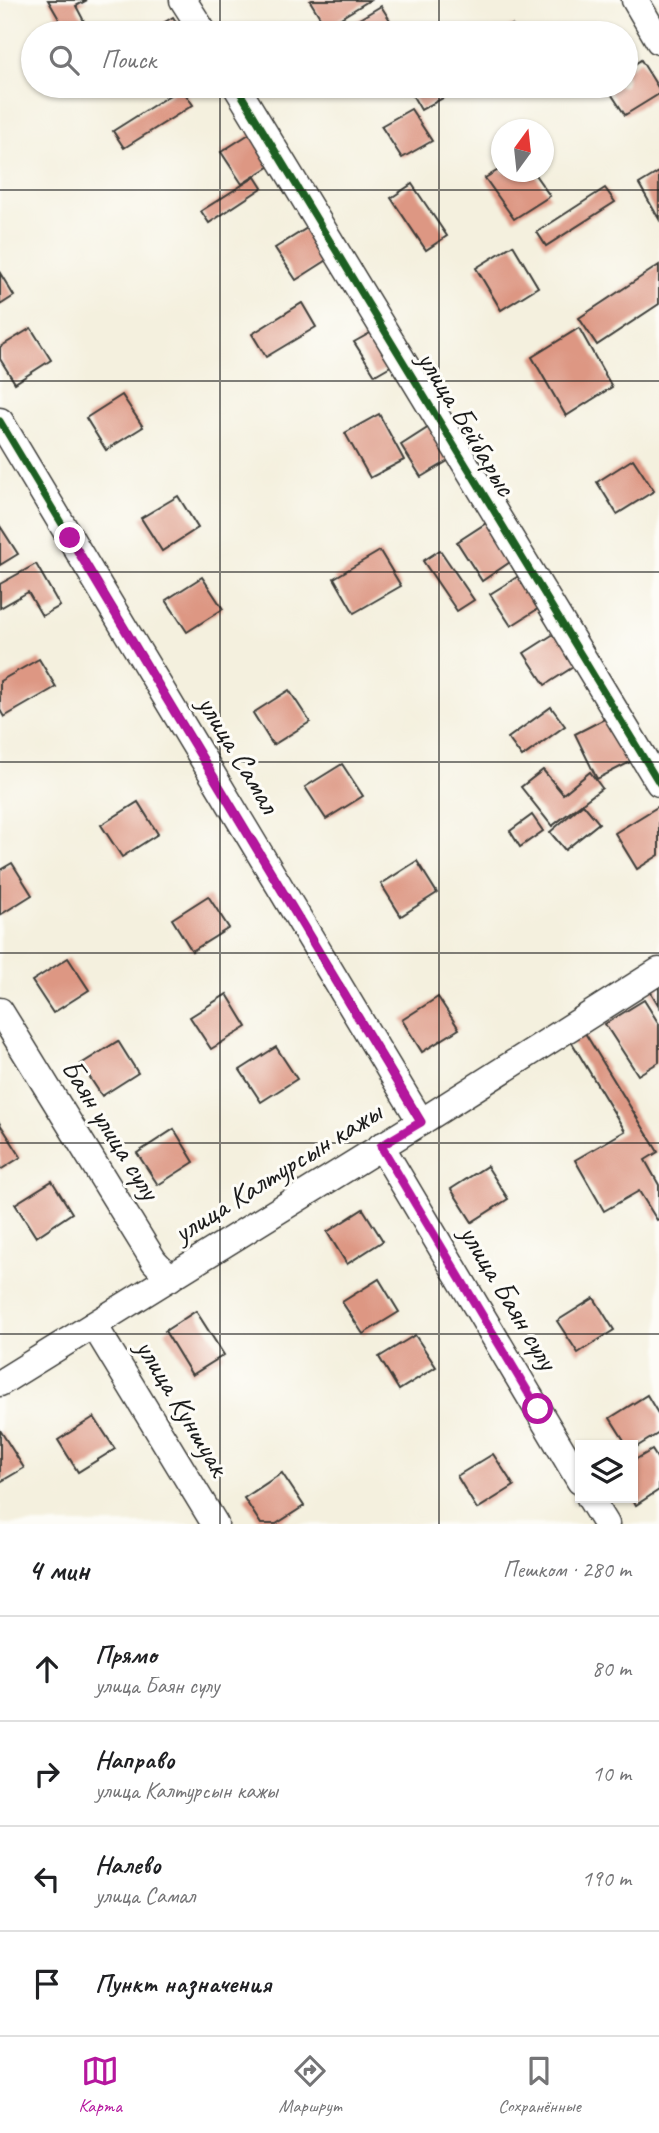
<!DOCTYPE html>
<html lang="ru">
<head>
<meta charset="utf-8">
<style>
  body { margin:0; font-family:Caveat,sans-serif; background:#f6f6f6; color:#202124 }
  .controls { position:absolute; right:21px; bottom:21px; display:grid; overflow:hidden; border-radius:0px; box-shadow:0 2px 5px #0004 }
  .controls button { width:63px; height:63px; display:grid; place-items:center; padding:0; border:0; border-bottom:2px solid #e0e0e0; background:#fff; color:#202124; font:35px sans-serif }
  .compass { position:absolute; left:491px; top:119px; width:63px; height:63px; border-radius:50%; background:#fff; box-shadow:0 2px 5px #0004; rotate:15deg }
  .stop { position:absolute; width:21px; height:21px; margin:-16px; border:5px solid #b5179e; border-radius:50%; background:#fff }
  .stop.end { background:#b5179e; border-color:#fff; box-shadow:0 2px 7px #0008 }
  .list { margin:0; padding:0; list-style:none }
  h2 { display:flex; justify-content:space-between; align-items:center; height:91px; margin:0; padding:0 28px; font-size:30px }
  h2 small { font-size:23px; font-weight:400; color:#757577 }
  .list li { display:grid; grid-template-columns:46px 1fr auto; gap:21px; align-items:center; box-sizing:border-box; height:105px; padding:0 28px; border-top:2px solid #e0e0e0 }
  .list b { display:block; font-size:26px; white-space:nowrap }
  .list p { margin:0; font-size:23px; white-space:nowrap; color:#757577 }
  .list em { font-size:23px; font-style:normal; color:#757577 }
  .icon { flex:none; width:38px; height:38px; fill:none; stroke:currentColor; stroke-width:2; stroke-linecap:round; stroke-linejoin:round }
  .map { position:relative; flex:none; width:659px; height:1524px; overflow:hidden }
  .search { position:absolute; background:#fff; box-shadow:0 2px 5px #0004; left:21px; right:21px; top:21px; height:77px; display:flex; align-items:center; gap:18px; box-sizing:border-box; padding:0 24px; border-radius:38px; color:#757577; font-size:26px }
  .sheet { height:511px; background:#fff }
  nav { display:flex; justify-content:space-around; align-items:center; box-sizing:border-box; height:98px; border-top:2px solid #e0e0e0; background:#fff; font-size:19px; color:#757577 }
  nav a { display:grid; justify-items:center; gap:4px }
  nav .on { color:#b5179e }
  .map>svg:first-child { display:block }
</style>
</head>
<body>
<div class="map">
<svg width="659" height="1524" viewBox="0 0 659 1524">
  <rect width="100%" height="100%" fill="#fdfcf7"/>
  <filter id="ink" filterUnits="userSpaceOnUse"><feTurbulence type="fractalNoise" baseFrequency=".0143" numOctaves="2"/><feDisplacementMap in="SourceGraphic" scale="14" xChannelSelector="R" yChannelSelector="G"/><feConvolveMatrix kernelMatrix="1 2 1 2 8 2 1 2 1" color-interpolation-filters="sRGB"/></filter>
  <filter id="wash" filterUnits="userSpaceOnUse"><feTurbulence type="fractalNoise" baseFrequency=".00686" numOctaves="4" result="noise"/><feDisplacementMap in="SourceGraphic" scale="28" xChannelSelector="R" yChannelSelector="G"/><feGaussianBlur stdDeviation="1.57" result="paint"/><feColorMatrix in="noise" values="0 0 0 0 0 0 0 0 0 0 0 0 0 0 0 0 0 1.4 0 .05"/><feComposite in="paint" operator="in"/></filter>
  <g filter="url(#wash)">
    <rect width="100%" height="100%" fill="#f4f0de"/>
    <g id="blocks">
      <!-- building -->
      <g fill="#dd9783">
        <path d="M48,0h39l-11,6 9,17 -18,10z"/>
        <path d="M312,0h58l-44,27 -16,-26z"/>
        <path d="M381,6l17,27h-62z"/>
        <path d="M173,17l10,16h-36z"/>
        <path d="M512,25l5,8h-17z"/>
        <path d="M641,60l18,29v5l-34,21 -19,-29h20v-16z"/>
        <path d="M360,86h17l-13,7z"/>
        <path d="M407,86h58l-44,24z"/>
        <path d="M181,88l12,17 -69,43 -11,-17z"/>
        <path d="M411,109l21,32 -30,17 -21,-32z"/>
        <path d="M257,129l21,32 -36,23 -21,-32z"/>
        <path d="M502,168v4h31l17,24 -36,23 -29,-41z"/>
        <path d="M659,172v47l-20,-35z"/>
        <path d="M255,177l7,11 -53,35 -8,-12z"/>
        <path d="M412,184l35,52 -21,14 -35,-52z"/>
        <path d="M605,188l10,14 -69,44 -9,-14z"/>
        <path d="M312,225l20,32 -36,23 -21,-32z"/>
        <path d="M513,245l25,42 -37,23 -25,-42z"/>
        <path d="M659,265v39l-62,41 -18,-27z"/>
        <path d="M0,273l14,23 -14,9z"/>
        <path d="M302,303l14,24 -50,30 -14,-23z"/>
        <path d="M381,327l20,33 -26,15 -21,-33z"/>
        <path d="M31,328l20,32 -36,23 -15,-24v-12z"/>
        <path d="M579,328l33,59 -46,29 -34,-59z"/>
        <path d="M122,395l21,32 -37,23 -20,-32z"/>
        <path d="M379,414l25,46 -34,18 -25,-45z"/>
        <path d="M437,422l21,33 -37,22 -20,-32z"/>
        <path d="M633,459l21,32 -37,23 -20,-32z"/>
        <path d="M178,496l20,32 -36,23 -21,-33z"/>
        <path d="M491,520l25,38 -34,23 -25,-39z"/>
        <path d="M0,526l18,28 -18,11z"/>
        <path d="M440,550l34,50 -17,11 -34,-50z"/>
        <path d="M380,551l21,35 -47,27 -20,-35z"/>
        <path d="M36,564l24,42 -18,10 -14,-24 -28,16v-24z"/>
        <path d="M527,571l20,32 -36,23 -21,-32z"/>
        <path d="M202,577l21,32 -36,23 -21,-32z"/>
        <path d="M560,630l21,32 -36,23 -21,-32z"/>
        <path d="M39,659l17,28 -52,30 -4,-7v-29z"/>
        <path d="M289,690l21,32 -37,23 -20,-32z"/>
        <path d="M551,707l14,19 -43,31 -14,-19z"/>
        <path d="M622,710l22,45 -47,24 -22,-45z"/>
        <path d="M342,764l21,32 -37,23 -21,-32z"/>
        <path d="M543,770l20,24 27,-22 12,16 -50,38 -31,-39z"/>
        <path d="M138,802l20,32 -36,23 -21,-32z"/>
        <path d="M583,804l16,19 -34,27 -15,-18z"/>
        <path d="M659,806v49l-22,14 -22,-36z"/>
        <path d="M532,815l11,16 -23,16 -10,-16z"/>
        <path d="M417,861l20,32 -36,23 -20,-32z"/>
        <path d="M12,863l20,32 -32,20v-45z"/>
        <path d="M208,896l21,32 -37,23 -20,-32z"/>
        <path d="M68,958l21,32 -36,23 -21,-32z"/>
        <path d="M659,976v30l-13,-22z"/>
        <path d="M227,994l20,33 -36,22 -21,-32z"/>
        <path d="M438,997l21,32 -37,23 -20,-32z"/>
        <path d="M644,1000l15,24v38l-21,13 -33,-51z"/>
        <path d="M585,1033l73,119 -13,8 14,25v34l-2,1 -18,-29 -35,20 -29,-51 50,-29 -54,-90z"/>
        <path d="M118,1041l20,32 -36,23 -21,-32z"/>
        <path d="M276,1047l21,32 -36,23 -21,-32z"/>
        <path d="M0,1124l21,33 -21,13z"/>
        <path d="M174,1129l20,33 -36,23 -21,-32z"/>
        <path d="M487,1166l21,33 -36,23 -21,-33z"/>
        <path d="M52,1181l20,32 -36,24 -21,-33z"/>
        <path d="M363,1209l20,32 -36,23 -20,-32z"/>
        <path d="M379,1279l20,33 -36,22 -21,-32z"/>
        <path d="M594,1298l20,32 -36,23 -21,-32z"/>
        <path d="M196,1311l28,44 -32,20 -27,-44z"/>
        <path d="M415,1335l21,32 -37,23 -20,-33z"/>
        <path d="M647,1395l12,20v18l-26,16v-4h-6l-17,-27z"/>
        <path d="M94,1417l21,32 -37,23 -20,-32z"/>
        <path d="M0,1430l24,38 -24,14z"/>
        <path d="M652,1450l7,11v29l-23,15 -4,-7 1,-37z"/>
        <path d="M493,1454l21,32 -37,23 -20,-33z"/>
        <path d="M282,1473l22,33 -28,18h-15l-17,-26z"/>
      </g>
    </g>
  </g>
  <g filter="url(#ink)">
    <use href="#blocks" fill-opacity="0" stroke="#3c3c39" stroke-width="2"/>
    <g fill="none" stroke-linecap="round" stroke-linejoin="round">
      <defs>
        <g id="minor">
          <path d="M183,0l21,33"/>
          <path d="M635,0l24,41"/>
          <path d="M236,86l423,697"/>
          <path d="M0,421l421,701"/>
          <path d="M0,1011l154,250 16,17"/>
          <path d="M381,1146l199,335"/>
          <path d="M94,1325l121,199"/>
          <path d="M0,1383l421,-261 238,-151"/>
          <path d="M590,1498l16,26"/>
        </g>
      </defs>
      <!-- minor casing -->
      <use href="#minor" stroke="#3c3c39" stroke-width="29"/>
      <!-- minor -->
      <use href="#minor" stroke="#fff" stroke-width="26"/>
      <defs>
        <g id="cycleway">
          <path d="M236,86l423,697"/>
          <path d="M0,421l421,701"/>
        </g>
      </defs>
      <!-- cycleway casing -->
      <use href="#cycleway" stroke="#fdfcf7" stroke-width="11"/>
      <!-- cycleway -->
      <use href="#cycleway" stroke="#1b5e20" stroke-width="7"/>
    </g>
  </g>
  <g fill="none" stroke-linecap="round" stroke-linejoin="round" filter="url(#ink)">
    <!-- route -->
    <path stroke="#b5179e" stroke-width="9" d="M70,538l351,584 -40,24 157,263"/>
  </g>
  <!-- grid -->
  <path fill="none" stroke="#1c1c1c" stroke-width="2" stroke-opacity="0.55" d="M220,0v33M439,0v33M220,86v1438M439,86v1438M0,190h659M0,381h659M0,572h659M0,762h659M0,953h659M0,1143h659M0,1334h659"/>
  <g text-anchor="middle" stroke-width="6" stroke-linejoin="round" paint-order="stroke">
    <!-- street labels -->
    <g font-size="30" fill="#1c1c1c" stroke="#fdfcf7">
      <text transform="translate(467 423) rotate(59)" y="10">улица Бейбарыс</text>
      <text transform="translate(239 754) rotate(59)" y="10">улица Самал</text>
      <text transform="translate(111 1129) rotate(58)" y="10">Баян улица сулу</text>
      <text transform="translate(277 1172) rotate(-32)" y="10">улица Калтурсын кажы</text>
      <text transform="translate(509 1297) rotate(59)" y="10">улица Баян сулу</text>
      <text transform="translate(183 1407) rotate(59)" y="10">улица Куншуак</text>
    </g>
  </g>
</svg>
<div class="controls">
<button><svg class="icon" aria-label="layers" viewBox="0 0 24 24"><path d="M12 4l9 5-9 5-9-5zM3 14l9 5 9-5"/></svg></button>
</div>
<svg class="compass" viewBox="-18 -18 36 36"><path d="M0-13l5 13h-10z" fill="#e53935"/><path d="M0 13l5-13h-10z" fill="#757577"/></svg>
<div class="stop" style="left:538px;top:1409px"></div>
<div class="stop end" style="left:70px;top:538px"></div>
<div class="search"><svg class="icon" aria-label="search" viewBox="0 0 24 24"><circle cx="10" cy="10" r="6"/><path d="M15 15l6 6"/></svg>Поиск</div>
</div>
<section class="sheet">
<h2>4 мин<small>Пешком · 280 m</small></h2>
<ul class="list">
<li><svg class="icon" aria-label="ahead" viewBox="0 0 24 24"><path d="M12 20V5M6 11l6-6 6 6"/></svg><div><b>Прямо</b><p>улица Баян сулу</p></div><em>80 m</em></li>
<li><svg class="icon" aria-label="right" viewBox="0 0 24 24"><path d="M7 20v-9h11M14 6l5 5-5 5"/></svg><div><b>Направо</b><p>улица Калтурсын кажы</p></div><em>10 m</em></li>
<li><svg class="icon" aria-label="left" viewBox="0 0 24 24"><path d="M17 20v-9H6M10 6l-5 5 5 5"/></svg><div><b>Налево</b><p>улица Самал</p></div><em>190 m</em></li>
<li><svg class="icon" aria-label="arrive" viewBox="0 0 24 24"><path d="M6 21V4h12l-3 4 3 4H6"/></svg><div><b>Пункт назначения</b></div></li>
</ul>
</section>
<nav>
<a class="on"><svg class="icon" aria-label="map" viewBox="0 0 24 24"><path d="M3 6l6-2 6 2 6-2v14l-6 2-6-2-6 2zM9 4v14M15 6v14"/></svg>Карта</a>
<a><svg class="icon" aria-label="directions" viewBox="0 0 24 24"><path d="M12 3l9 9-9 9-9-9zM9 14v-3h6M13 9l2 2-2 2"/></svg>Маршрут</a>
<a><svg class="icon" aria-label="saved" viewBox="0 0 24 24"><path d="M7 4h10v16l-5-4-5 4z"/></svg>Сохранённые</a>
</nav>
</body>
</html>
